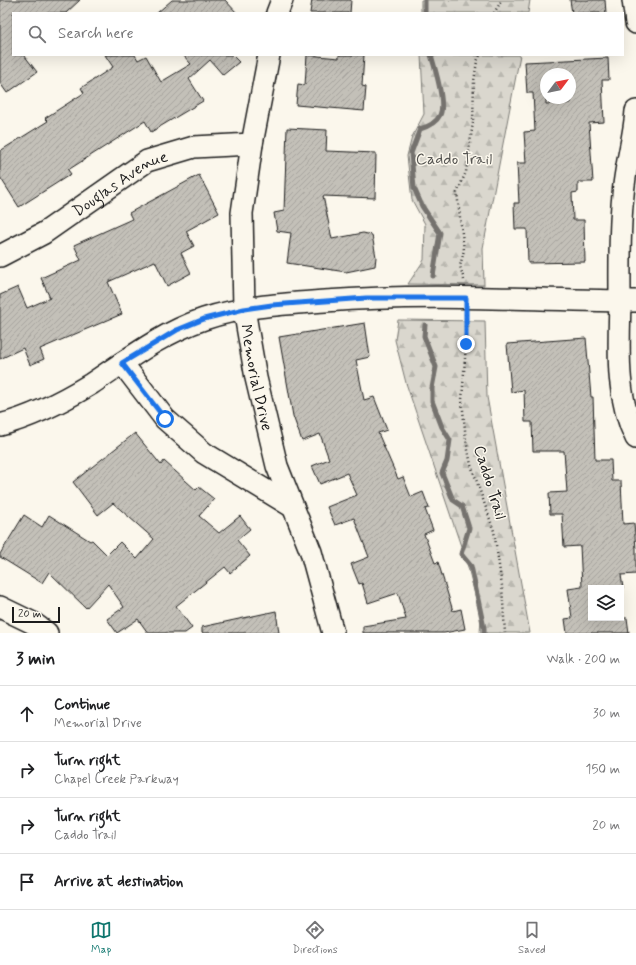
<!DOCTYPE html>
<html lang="en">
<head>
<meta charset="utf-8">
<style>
  body { margin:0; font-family:Mynerve,sans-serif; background:#f6f6f6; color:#202124 }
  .controls { position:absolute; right:12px; bottom:12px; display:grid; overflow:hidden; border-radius:0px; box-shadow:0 4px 16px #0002 }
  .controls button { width:36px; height:36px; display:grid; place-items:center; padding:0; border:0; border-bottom:1px solid #e0e0e0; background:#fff; color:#202124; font:20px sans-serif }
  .compass { position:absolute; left:540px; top:68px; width:36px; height:36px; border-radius:50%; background:#fff; box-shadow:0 4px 16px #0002; rotate:58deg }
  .scale { position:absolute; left:12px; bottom:10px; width:48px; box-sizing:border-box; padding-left:4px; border:2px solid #1c1c1c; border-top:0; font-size:11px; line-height:14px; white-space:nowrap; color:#1c1c1c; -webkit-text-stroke:3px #fbf7ec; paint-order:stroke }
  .stop { position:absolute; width:12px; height:12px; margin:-9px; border:3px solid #1a73e8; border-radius:50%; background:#fff }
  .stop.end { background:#1a73e8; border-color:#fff; box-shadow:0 1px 4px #0008 }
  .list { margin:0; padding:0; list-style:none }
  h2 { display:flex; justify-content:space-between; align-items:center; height:52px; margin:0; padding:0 16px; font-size:17px }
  h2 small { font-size:13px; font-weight:400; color:#757577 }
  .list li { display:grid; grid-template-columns:26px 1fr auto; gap:12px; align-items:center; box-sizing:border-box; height:56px; padding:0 16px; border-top:1px solid #e0e0e0 }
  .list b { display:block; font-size:15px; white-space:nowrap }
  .list p { margin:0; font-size:13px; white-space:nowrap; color:#757577 }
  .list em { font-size:13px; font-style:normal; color:#757577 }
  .icon { flex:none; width:22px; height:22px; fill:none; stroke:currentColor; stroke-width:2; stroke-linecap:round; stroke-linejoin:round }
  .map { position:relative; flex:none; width:636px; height:633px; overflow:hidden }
  .search { position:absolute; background:#fff; box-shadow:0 4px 16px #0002; left:12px; right:12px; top:12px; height:44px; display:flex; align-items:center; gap:10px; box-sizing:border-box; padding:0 14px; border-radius:0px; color:#757577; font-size:15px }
  .sheet { height:276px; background:#fff }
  nav { display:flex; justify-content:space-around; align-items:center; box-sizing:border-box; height:56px; border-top:1px solid #e0e0e0; background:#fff; font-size:11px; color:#757577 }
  nav a { display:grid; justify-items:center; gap:2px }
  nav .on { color:#0f766e }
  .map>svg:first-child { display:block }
</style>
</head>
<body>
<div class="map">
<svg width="636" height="633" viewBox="0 0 636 633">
  <defs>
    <pattern id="forest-firs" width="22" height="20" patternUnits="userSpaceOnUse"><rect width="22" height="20" fill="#dad7ce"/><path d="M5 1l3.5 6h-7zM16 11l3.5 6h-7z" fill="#bab8b0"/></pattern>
    <pattern id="building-hatch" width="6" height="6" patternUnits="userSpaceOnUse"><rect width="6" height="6" fill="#c3c0b8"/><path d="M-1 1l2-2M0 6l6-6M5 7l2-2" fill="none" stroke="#a7a49e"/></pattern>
  </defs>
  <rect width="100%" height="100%" fill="#fbf7ec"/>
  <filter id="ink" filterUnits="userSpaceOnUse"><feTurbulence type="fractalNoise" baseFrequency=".025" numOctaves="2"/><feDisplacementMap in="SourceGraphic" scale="8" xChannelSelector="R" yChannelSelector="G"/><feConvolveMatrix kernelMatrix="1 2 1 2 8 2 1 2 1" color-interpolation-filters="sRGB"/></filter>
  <g filter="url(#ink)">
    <!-- forest -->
    <g fill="url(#forest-firs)" stroke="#7b7a75">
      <path d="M421,0h109l-2,13h-107z"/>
      <path d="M421,55h99l-37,193 1,37 -76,-1 16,-24 1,-36 -13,-24 -5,-44 5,-19 12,-23z"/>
      <path d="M398,320l87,1 2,76 43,236h-50l1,-14 -13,-52 -62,-184 -11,-43z"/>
    </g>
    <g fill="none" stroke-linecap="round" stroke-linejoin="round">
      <!-- stream -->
      <g stroke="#74726e" stroke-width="5">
        <path d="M425,13v-13"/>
        <path d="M431,55c4,13 15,48 9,60 -4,8 -13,12 -20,14l-9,24 3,35 8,18 18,27 -7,43"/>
        <path d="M425,325l-1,11 12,31 -4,21v13l10,26 8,13 -3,21 -5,12 11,27 9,6 7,22 -8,26 10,12 13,62v5"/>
      </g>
    </g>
    <!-- building -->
    <g fill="url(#building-hatch)" stroke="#1c1c1c" fill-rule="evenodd">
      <path d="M0,0h80l-14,13h-53v42h11l13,17 -30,21 -7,-10z"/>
      <path d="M172,0h53l12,13h-80z"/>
      <path d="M312,0h39l-1,13h-40z"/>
      <path d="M570,0h35l1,13h-34z"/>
      <path d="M105,55h30l3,5 8,-4 15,26 30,-18 -8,-9h49l7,7 -16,13 -13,-15 -21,19 14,22 -52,31 -6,-11 -77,49 3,4 -52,33 -19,-30v-26l48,-30 -3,-3 39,-25 -3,-5 32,-21z"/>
      <path d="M307,55l32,3v-3h25l-2,31 4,1 -2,24 -68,-6 2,-21 7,1z"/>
      <path d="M608,58l1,22h-7l2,42 -15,1 4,59h-15v10l-6,1 1,27h11l1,42 -57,1 -1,-34h-12l-1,-26h5l-2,-40h9l-2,-31 11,-1 -2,-38h-6l-2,-31zM546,74h24l1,29 -25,1z"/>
      <path d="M287,128l40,2 -1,21 50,2 -1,45 -52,-2 9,43 31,-6 9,2 4,22 -1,9 -29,6 -59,-9 4,-30 -14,-2 -3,-18 10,-2z"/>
      <path d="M199,175l20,38 -33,18 8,15 -13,7 10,20 -24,13 -12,-25 -47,21 14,32 -82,35 4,10 -14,6 -7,-17 -23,11v-64l18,-8 9,21 23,-10 -9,-20 40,-18 -7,-15 58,-26 -3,-6z"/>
      <path d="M365,323l5,34 -14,3 8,40 10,-3 13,33 -9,3 20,46 5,-2 8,20 12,-5 6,16 -4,1 8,21 -9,4 11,29 3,-1 15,49 8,-2 4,20 -21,4h-81v-7l43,-7 -8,-26 -30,10 -6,-20 -3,1 -8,-20 18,-7 -15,-39 -19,7 -8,-18 30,-12 -10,-22 -27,11 -8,-18 17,-7 -9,-25 -18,7 -9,-25 -14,-79z"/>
      <path d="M586,338l5,59h2l2,63h16l1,21h9l2,43 11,-1 2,26v25l-15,1 2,13h-32v30h36l2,15h-62l-2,-14 7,-1 -4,-29 14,-2 -2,-41 -16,1 -2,-33h-12l-1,-21 18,-1 -3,-41h-31l-1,-29h-7l-1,-32 -13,2 -4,-48z"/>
      <path d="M135,433l26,32 3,-4 32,29 3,-3 15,12 -15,17 20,17 21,-17 10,13 -13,11 13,16 -20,17 -5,-6 -49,39 16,22 -7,5h-37l-10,-14 -21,14 -10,-14 17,-12 -16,-23 -22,24 -37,-36 -7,11 -42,-26v-3l24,-39 18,12 7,-12 41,26 2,-1 15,15 13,-13 17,17 17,-20 -41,-36 -15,12 -25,-33z"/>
      <path d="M276,611l3,22h-77v-6z"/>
    </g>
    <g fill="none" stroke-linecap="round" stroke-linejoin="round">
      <defs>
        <g id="minor">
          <path d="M633,0l3,23"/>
          <path d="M277,13l5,-13"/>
          <path id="s1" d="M269,55l-17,89 -10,69 2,96 12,69 21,88 34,86 22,81"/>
          <path d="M636,111c-2,28 -11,55 -13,84 -4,35 -3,71 -3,106 -1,46 -5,95 16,137"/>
          <path id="s2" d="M0,256l44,-23 103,-72 47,-14 58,-3"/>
          <path d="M122,363l43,56 39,34 89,54"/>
          <path d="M0,425c32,-8 63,-24 91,-41 36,-24 71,-51 113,-65 39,-13 80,-15 121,-18 104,-8 208,-1 311,0"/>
          <path d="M0,607l33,16 14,10"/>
        </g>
      </defs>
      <!-- minor casing -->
      <use href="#minor" stroke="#1c1c1c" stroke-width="24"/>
      <!-- path -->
      <g stroke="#1c1c1c" stroke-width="2.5" stroke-dasharray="1 3" stroke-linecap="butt">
        <path d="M494,13l8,-13"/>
        <path d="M464,280l-4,-14 4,-16 -7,-57 9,-21 7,-50 1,-41 3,-20 3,-6"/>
        <path d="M466,314v30l-4,56 4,40 5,25 23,66 8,55 3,47"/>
      </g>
      <!-- minor -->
      <use href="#minor" stroke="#fbf7ec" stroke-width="21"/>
    </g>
  </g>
  <g fill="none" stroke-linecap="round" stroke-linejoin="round" filter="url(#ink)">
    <!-- route -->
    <path stroke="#1a73e8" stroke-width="5" d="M165,419l-43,-56 55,-33 27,-11 40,-10 28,-4 94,-7h100v46"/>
  </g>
  <g text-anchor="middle" stroke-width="3" stroke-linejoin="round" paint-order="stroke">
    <!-- park labels -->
    <g font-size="16" fill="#555451" stroke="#fbf7ec">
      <text x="454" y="164">Caddo Trail</text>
    </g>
    <!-- street labels -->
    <g font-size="16" fill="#1c1c1c" stroke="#fbf7ec">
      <text dy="6" stroke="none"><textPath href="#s2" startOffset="141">Douglas Avenue</textPath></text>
      <text dy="6" stroke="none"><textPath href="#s1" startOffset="326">Memorial Drive</textPath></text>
      <text transform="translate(491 482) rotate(73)" y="6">Caddo Trail</text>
    </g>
  </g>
</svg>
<div class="controls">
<button><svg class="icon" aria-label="layers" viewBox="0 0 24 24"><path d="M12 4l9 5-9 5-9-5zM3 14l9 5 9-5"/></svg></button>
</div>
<svg class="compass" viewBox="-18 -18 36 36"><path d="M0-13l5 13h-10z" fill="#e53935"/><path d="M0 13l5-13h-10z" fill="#757577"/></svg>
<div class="scale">20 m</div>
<div class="stop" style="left:165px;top:419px"></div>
<div class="stop end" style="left:466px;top:344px"></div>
<div class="search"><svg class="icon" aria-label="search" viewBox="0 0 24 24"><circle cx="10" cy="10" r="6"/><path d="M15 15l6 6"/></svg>Search here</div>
</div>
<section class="sheet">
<h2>3 min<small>Walk · 200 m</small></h2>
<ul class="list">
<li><svg class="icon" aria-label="ahead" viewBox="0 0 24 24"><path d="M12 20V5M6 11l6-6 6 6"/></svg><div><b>Continue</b><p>Memorial Drive</p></div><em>30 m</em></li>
<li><svg class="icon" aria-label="right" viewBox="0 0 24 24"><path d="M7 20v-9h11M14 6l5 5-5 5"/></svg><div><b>Turn right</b><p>Chapel Creek Parkway</p></div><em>150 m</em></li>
<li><svg class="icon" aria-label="right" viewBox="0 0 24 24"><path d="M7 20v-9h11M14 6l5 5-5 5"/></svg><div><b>Turn right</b><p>Caddo Trail</p></div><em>20 m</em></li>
<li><svg class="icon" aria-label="arrive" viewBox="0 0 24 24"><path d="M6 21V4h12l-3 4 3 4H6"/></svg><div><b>Arrive at destination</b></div></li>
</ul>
</section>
<nav>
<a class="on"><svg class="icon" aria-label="map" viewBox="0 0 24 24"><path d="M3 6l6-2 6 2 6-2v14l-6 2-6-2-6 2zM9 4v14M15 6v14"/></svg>Map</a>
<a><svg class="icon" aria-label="directions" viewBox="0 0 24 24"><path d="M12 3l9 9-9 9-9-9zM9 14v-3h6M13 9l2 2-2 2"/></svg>Directions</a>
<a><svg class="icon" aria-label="saved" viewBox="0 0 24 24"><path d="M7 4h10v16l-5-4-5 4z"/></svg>Saved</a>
</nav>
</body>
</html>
